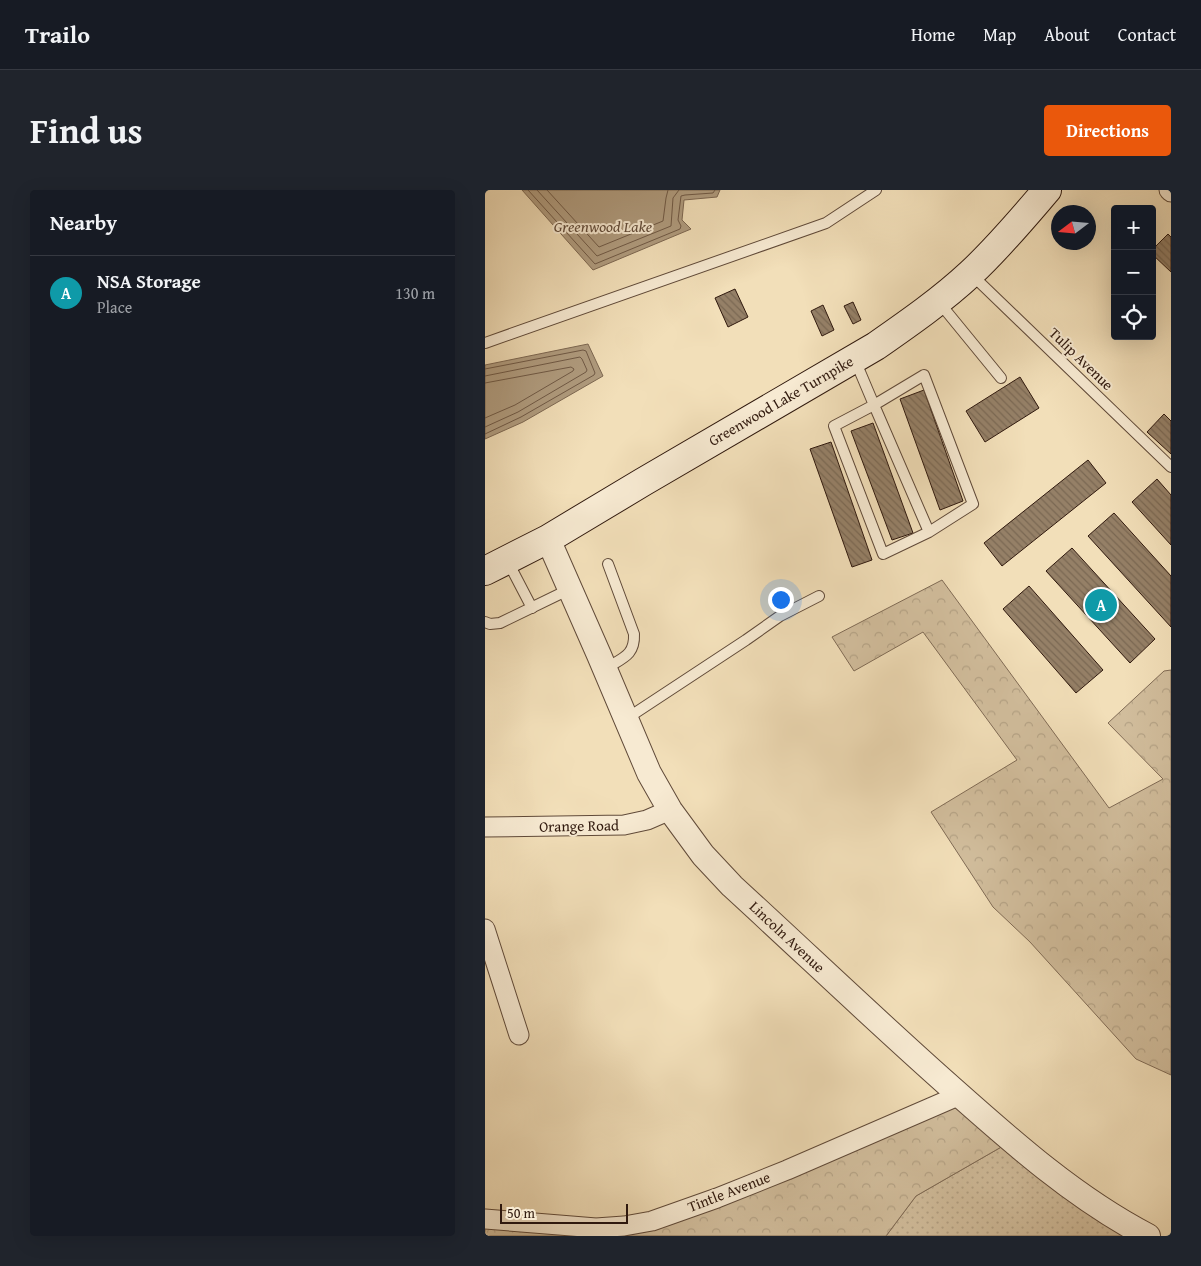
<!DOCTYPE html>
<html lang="en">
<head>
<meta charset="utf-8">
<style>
  body { margin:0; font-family:"Gentium Book Plus",serif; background:#20242c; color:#f1f3f6 }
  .controls { position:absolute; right:15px; top:15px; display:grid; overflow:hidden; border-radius:5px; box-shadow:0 5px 20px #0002 }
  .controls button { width:45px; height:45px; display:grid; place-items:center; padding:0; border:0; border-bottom:1px solid #363941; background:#171b24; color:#f1f3f6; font:25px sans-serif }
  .compass { position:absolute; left:566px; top:15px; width:45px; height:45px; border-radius:50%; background:#171b24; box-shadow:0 5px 20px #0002; rotate:254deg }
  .scale { position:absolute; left:15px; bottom:12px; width:128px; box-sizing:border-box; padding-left:5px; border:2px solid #30190e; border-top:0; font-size:14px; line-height:18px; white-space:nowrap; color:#30190e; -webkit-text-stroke:4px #f7ead2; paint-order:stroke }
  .you { position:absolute; left:295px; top:409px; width:18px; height:18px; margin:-12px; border:4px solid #fff; border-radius:50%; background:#1a73e8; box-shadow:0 0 0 8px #1a73e833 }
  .badge { display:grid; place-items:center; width:32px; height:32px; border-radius:50%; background:#ea580c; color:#fff; font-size:16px; font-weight:700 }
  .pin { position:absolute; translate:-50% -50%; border:2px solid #fff; box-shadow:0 1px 5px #0006 }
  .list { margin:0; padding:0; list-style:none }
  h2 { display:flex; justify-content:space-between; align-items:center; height:65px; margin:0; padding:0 20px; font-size:21px }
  h2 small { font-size:16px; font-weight:400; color:#9ea1a6 }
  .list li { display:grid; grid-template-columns:32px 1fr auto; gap:15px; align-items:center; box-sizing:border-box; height:75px; padding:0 20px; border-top:1px solid #363941 }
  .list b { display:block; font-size:19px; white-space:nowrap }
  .list p { margin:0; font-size:16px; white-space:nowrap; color:#9ea1a6 }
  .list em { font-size:16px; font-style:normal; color:#9ea1a6 }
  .icon { flex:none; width:28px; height:28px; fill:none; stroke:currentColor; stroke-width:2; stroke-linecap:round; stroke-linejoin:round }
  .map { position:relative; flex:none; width:686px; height:1046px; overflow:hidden; border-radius:5px }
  header { display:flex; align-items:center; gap:30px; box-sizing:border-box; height:70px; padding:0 25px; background:#171b24; border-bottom:1px solid #363941 }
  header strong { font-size:24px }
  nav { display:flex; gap:28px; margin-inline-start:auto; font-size:18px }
  .intro { display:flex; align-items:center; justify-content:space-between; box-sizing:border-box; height:120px; padding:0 30px }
  h1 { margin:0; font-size:35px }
  .button { padding:12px 22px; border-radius:5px; background:#ea580c; color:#fff; font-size:18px; font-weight:700 }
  main { display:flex; gap:30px; padding:0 30px }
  aside { flex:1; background:#171b24; border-radius:5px; box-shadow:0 5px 20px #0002 }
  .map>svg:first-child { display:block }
</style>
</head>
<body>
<header>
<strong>Trailo</strong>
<nav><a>Home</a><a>Map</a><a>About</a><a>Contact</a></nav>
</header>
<div class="intro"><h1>Find us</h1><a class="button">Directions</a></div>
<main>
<aside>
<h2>Nearby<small></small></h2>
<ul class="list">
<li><span class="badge" style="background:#0f9aa8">A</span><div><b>NSA Storage</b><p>Place</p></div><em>130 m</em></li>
</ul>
</aside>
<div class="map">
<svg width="686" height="1046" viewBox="0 0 686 1046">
  <defs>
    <pattern id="grass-dots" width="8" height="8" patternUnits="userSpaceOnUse" patternTransform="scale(1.25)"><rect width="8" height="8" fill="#d1bd9c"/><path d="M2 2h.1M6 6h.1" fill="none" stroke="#b4a285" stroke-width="1.8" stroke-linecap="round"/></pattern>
    <pattern id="forest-crowns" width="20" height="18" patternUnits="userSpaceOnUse" patternTransform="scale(1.25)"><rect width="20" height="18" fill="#d1bd9c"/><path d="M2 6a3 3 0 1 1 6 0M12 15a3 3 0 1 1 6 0" fill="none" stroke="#b4a285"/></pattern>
    <pattern id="building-back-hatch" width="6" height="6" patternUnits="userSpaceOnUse" patternTransform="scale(1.25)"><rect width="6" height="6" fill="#958067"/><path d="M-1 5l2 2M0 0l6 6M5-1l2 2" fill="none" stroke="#7a6853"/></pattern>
  </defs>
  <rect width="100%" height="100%" fill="#f2dfb9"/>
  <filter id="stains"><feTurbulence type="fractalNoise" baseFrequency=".004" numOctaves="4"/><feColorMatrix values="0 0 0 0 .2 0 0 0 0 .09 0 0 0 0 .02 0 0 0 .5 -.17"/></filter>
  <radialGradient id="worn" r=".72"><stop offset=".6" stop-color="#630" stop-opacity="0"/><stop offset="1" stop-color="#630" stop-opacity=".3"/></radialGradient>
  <!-- grass -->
  <path fill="url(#grass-dots)" stroke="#806b55" d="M525,952l140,94h-264l30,-40z"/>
  <!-- forest -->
  <g fill="url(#forest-crowns)" stroke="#806b55">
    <path d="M457,390l167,228 54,-29 -55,-56 56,-52 7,-1v405l-35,-16 -106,-117 -37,-35 -62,-95 86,-52 -94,-128 -69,39 -22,-34z"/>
    <path d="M471,905l54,47 -94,54 -30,40h-401v-23l144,11z"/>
  </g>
  <!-- water -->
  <g fill="#b09c7f" stroke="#7d6852">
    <path d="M37,0h198l-3,7 -33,3 -2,20 9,9 -98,41z"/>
    <path d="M103,154l15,32 -80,46 -38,17v-74z"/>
  </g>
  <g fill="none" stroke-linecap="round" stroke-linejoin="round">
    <!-- shore -->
    <g stroke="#705a46" stroke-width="1">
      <path d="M43,0l67,74 85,-35 1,-3 -3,-6 3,-24 4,-1 28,-2 2,-3"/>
      <path d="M52,0l60,66 74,-30 2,-28 6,-8"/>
      <path d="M62,0l52,57 64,-26 3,-23 2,-8"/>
      <path d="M0,179l98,-19 3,1 9,22 -1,2 -73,42 -36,17"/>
      <path d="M0,186l95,-19 2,2 5,11 -1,2 -68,40 -33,15"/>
      <path d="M0,193l86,-16 3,2 -1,2 -58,34 -30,13"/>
    </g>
  </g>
  <!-- building -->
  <g fill="url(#building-back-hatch)" stroke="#30190e">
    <path d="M683,44l3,3v35l-19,-18v-4z"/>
    <path d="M250,99l13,28 -20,10 -13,-29z"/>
    <path d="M368,112l8,18 -8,4 -9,-18z"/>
    <path d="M338,115l11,25 -12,6 -11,-25z"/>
    <path d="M535,187l19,31 -54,34 -19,-31z"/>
    <path d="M439,200l39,111 -23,9 -40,-111z"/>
    <path d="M679,224l7,7v33l-24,-22z"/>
    <path d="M388,233l40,110 -21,7 -41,-109z"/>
    <path d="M346,252l41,118 -20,7 -42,-118z"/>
    <path d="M603,270l18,23 -104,83 -18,-23z"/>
    <path d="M672,289l14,16v50l-39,-43z"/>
    <path d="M629,323l57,63v51l-83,-91z"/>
    <path d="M587,358l83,91 -25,24 -84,-92z"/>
    <path d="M544,396l74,84 -27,23 -73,-84z"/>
  </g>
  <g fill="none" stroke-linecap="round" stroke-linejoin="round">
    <defs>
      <g id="service">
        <path d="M486,84l200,193"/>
        <path d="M453,111l63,77"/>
        <path d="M0,153l341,-120 50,-33"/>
        <path d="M370,170l19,45 -40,21 49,128 46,-22 44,-28 -49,-129 -50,30 55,127"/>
        <path d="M22,370l25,48"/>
        <path d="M0,432l5,2 10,-1 70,-34"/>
        <path d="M120,479c17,-11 30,-13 29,-35l-26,-70"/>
        <path d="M141,529l120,-79 34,-24 39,-20"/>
      </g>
      <g id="minor">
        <path d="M684,0l2,2"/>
        <path d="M0,637l139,-2 23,-5 23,-10"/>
        <path d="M0,739l34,106"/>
        <path d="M0,1029l111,9 28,-2 28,-5 65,-23 70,-28 173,-75"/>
      </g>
      <path id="tertiary" d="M63,349l51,116 50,118 21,37 33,45 29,31c72,66 142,133 214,197 63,56 127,114 202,153"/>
      <path id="secondary" d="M0,381l63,-32 95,-57 233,-136c33,-23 66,-46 95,-73 28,-26 52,-55 76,-83"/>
    </defs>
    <!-- service casing -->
    <use href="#service" stroke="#604a39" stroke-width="12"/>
    <!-- minor casing -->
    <use href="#minor" stroke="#604a39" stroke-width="21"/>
    <!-- tertiary casing -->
    <use href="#tertiary" stroke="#604a39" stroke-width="26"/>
    <!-- secondary casing -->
    <use href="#secondary" stroke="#30190e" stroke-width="30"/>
    <!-- service -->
    <use href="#service" stroke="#f7ead2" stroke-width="10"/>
    <!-- minor -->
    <use href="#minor" stroke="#f7ead2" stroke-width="19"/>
    <!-- tertiary -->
    <use href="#tertiary" stroke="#f7ead2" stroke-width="24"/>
    <!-- secondary -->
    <use href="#secondary" stroke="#f7ead2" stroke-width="28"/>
  </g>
  <g text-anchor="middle" stroke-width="4" stroke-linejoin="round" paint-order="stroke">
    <!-- street labels -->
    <g font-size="15" fill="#30190e" stroke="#f7ead2">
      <text transform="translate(596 169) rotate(44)" y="5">Tulip Avenue</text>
      <text transform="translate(296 211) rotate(-30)" y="5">Greenwood Lake Turnpike</text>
      <text transform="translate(94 636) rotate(-1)" y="5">Orange Road</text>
      <text transform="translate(302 747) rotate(43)" y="5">Lincoln Avenue</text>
      <text transform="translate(244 1002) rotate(-21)" y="5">Tintle Avenue</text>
    </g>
    <!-- water labels -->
    <g font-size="16" font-style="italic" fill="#634d3b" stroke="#f7ead2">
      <text x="118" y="42">Greenwood Lake</text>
    </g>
  </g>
  <rect width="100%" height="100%" filter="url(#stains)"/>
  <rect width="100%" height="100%" fill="url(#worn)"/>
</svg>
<div class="controls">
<button>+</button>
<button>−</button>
<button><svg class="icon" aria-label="locate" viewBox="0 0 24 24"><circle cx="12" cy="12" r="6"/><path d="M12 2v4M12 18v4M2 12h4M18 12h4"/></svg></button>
</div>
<svg class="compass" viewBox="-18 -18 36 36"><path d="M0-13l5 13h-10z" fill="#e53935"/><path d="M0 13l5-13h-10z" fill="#9ea1a6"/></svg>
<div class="scale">50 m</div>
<div class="you"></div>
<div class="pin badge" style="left:616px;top:415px;background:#0f9aa8">A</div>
</div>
</main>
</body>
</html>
